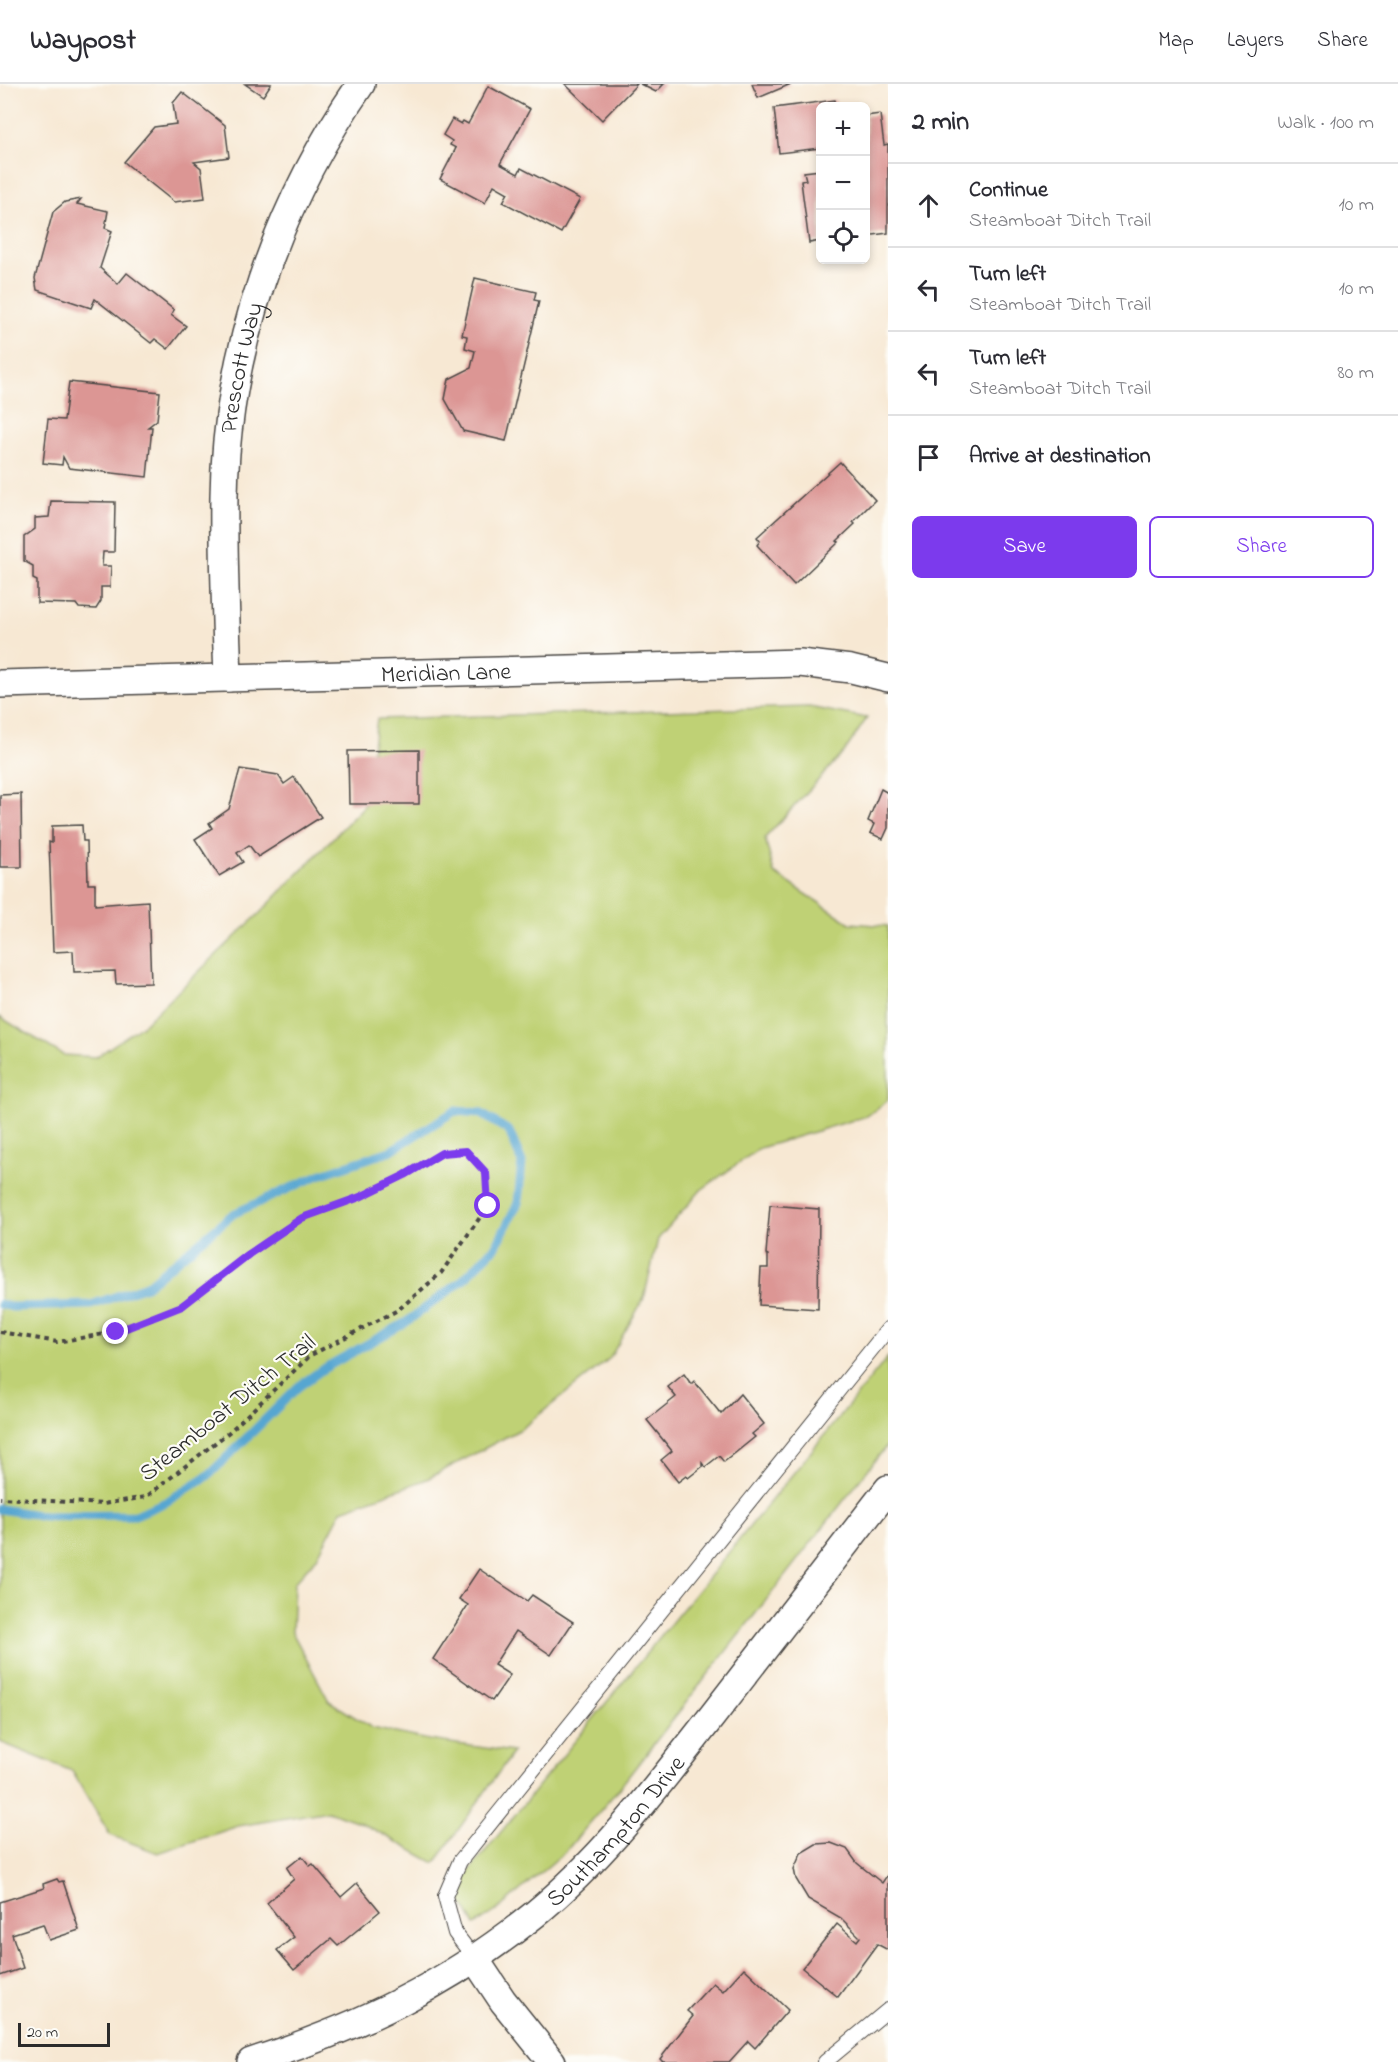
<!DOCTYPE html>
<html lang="en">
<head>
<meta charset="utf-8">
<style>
  body { margin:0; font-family:"Indie Flower",sans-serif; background:#f7f7f7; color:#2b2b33 }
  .controls { position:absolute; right:18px; top:18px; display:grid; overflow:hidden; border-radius:9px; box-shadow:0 3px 9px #0003 }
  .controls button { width:54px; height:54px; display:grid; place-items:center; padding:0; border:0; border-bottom:2px solid #e1e1e2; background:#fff; color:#2b2b33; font:30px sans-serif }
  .scale { position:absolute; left:18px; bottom:15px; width:92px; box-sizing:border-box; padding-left:6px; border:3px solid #2b2b2b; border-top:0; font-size:16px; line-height:21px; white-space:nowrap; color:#2b2b2b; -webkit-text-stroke:4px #fdfcf7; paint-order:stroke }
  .stop { position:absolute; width:18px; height:18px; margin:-14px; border:4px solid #7c3aed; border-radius:50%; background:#fff }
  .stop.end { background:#7c3aed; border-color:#fff; box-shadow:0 2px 6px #0008 }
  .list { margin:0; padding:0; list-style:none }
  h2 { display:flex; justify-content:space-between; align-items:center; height:78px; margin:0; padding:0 24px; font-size:26px }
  h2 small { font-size:20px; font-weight:400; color:#7c7c81 }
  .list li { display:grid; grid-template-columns:39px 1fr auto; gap:18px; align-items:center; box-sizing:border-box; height:84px; padding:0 24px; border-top:2px solid #e1e1e2 }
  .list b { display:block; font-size:22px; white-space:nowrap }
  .list p { margin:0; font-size:20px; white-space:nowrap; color:#7c7c81 }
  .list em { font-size:20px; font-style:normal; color:#7c7c81 }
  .actions { display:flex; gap:12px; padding:18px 24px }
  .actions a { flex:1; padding:14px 0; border:2px solid #7c3aed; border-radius:9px; text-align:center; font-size:21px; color:#7c3aed }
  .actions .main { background:#7c3aed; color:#fff }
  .icon { flex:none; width:33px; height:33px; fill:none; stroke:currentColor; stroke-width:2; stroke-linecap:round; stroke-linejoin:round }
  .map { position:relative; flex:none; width:888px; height:1978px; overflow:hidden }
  header { display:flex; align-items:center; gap:36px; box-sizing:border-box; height:84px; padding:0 30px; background:#fff; border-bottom:2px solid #e1e1e2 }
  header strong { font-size:28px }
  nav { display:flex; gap:33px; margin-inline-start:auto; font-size:21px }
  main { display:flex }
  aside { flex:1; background:#fff }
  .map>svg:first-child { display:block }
</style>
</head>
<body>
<header>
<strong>Waypost</strong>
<nav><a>Map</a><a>Layers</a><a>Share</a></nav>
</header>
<main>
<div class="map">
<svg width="888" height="1978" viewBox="0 0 888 1978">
  <rect width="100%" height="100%" fill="#fdfcf7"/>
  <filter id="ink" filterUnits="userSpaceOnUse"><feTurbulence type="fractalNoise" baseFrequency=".0167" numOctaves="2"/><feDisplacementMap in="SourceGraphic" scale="12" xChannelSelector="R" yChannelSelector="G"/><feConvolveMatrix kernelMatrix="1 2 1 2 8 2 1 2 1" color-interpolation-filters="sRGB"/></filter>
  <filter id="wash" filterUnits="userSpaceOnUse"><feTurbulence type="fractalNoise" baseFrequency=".008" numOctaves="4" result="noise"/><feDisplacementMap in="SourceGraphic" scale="24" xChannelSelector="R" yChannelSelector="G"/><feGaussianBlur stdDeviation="1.35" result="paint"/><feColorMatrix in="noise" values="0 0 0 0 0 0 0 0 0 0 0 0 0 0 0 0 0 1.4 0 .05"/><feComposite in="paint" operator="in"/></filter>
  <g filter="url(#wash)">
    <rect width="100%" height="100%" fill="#f7e8d3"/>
    <!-- green -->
    <g fill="#bfd175" stroke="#757e50" stroke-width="1.5">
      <path d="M809,623l58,11 -22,33 -80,87 9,35 76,50 38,3v174l-21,16 -107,32 -59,42 -43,49 -14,59 -34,60 -89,71 -94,50 -85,31 -25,47 -23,26 -2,49 37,69 43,27 57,12 84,12 -78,111 -73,-40 -34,-12 -90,15 -80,27 -48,-18 -38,-64 -72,-29v-725l63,38 33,2 48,-33 116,-111 104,-107 13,-87z"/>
      <path d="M888,1273v87l-271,347 -51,60 -70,60 -21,14 -14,-24 4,-25z"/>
    </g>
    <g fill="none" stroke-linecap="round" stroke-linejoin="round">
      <!-- stream -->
      <path stroke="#57a6d1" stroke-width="9" d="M0,1220l12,3 79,-2 55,-19 87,-72 86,-39 71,-24 65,-40 25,2 29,18 13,31 -4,41 -22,43 -34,35 -57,42 -82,46 -25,18 -89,88 -43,27 -31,13 -91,1 -44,-7"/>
    </g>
    <g id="blocks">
      <!-- building -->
      <g fill="#dc9694">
        <path d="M245,0h26l-8,12z"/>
        <path d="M565,0h72l-35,36z"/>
        <path d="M640,0h24l-8,8z"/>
        <path d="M752,0h39l-33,14z"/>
        <path d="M488,2l42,23 -30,55 18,10 3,-6 59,31 -19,34 -58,-31 5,-9 -14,-8 -9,18 -45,-24 16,-31 -6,-3 2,-4 -9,-6 9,-16 9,5 2,-3 5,3z"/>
        <path d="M182,8l43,33 4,32 -35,5 7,6 4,30 -31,4 -50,-40 30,-35 22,-3 -3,-21z"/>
        <path d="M835,16l1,6h-16v42l-41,5 -5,-45z"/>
        <path d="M880,30l4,31 4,-1v89l-22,3v-120z"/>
        <path d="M820,86v71l-11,2 -8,-62 5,-1 -2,-8z"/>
        <path d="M81,115l-4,5 31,7 -3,17 7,3 -12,37 18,16 9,-11 47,37 -3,5 15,11 -18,23 -13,-10 -4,4 -56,-44 -4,9 -54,-18 -2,-12 18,-66 12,-10z"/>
        <path d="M475,194l61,14 -2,8 5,1 -33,140 -43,-10 -18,-32 4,-20 22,-11 4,-17 -10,-3 2,-12 -5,-1z"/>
        <path d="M69,298l91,10 -3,28 -9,7h4l-5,50 -78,-9 -6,-11 -1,8 -19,-2 5,-44 16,1z"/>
        <path d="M840,378l35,38 -22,22 2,2 -18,17 2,1 -45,43 -37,-40 3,-4 -3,-4z"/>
        <path d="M51,417l64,1 -1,50h-11l-1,14h9l-1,21h-9v14l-5,8 -17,-1 -3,-4 -39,-1v-22l-4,-2v-13l-9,-5v-24l11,-8v-11l14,-1z"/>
        <path d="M419,666v54h-70l-1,-53z"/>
        <path d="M240,685l38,6 6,9 10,-7 27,40 -63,40 -9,-12 -12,8 6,9 -24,14 -24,-37 17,-11 -3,-5 20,-14z"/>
        <path d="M881,705l7,4v35l-5,11 -13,-6 4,-9 -6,-3z"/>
        <path d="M21,710l1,73h-22v-72z"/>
        <path d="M82,741l1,16h4l1,43h7v21l53,-4 3,82 -35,1 -1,-13 -41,1 -1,-21 -20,1 -4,-110 3,1v-17z"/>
        <path d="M770,1121l49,4 -1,100 -59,-4 2,-37h7v-13l-2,-1z"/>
        <path d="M684,1290l7,10 3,-3 27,33 19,-20 24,30 -12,10 3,3 -31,25 -5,-6 -14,11 -3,-4v4l-14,11 -2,-2 -8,6 -17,-22 11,-9 -25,-31 29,-23 -8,-10z"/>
        <path d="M479,1485l48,32 5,-6 41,27 -22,33 -35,-24 -22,34 16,10 -18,26 -59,-42 35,-54 -9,-6z"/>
        <path d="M831,1759l16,6 10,14 25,20 6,-9v76l-11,-6 -39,53 -36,-29 35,-44 20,17 3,-4 -19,-19 -33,-19 -12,-20 -2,-10 7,-16 15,-9z"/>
        <path d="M302,1772l8,10 3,-2 28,33 16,-14 23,28 -42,35 -7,-7 -37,31 -17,-20 17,-13 -27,-34 27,-24 -7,-11z"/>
        <path d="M57,1795l2,3 4,-1 16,49 -30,10 -6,-16 -31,10 11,34 -23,8v-74l44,-14 -1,-4z"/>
        <path d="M744,1884l44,42 -33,38 -7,-7 -19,21h-66l-3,-3 33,-43 -6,-5 26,-28 10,8z"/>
      </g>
    </g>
  </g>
  <g filter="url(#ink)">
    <use href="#blocks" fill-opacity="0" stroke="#4a4744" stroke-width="1.5"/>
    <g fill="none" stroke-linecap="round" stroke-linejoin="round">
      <defs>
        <g id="lane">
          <path d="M475,1875l-20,-26 -10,-37 15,-35 428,-532"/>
          <path d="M825,1978l63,-52"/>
        </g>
        <g id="street">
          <path id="s1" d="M228,594c-2,-60 -5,-121 -4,-182 2,-146 54,-293 137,-412"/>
          <path id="s2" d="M0,600l800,-21 51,6 37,9"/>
          <path d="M475,1875l28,42 49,61"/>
          <path id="s3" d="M251,1978c108,-35 195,-76 284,-148 69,-56 123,-129 178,-199 58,-75 117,-150 175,-226"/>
        </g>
      </defs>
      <!-- lane casing -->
      <use href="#lane" stroke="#4a4744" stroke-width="16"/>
      <!-- street casing -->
      <use href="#street" stroke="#4a4744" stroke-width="30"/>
      <!-- path -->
      <path stroke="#4a4744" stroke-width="4" stroke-dasharray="4.5 4.5" stroke-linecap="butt" d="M0,1248l57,10 59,-10 65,-26 68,-52 53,-36 58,-21 45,-22 37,-22 24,-2 20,22 2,33 -47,67 -43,37 -87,45 -82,77 -83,65 -43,7 -103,-6"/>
      <!-- lane -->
      <use href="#lane" stroke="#fff" stroke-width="14"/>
      <!-- street -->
      <use href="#street" stroke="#fff" stroke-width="27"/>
    </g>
  </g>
  <g fill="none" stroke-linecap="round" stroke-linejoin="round" filter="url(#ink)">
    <!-- route -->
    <path stroke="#7c3aed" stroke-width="8" d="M116,1248l66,-26 67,-52 53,-36 58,-21 45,-22 37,-22 24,-2 20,22 2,33"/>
  </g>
  <g text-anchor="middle" stroke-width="4.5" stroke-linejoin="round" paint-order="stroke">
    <!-- street labels -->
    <g font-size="24" fill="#2b2b2b" stroke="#fdfcf7">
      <text dy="8" stroke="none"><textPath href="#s1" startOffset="312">Prescott Way</textPath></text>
      <text dy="8" stroke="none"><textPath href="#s2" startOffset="446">Meridian Lane</textPath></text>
      <text transform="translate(227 1323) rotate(-39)" y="8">Steamboat Ditch Trail</text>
      <text dy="8" stroke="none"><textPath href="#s3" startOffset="438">Southampton Drive</textPath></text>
    </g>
  </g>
</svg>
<div class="controls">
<button>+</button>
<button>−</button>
<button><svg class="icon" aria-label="locate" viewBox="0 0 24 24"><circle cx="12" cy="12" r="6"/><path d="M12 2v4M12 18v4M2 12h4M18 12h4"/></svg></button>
</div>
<div class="scale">20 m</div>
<div class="stop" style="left:488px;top:1122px"></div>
<div class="stop end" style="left:116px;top:1248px"></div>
</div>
<aside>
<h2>2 min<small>Walk · 100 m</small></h2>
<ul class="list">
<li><svg class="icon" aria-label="ahead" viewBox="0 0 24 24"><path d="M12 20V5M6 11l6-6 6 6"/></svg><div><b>Continue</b><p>Steamboat Ditch Trail</p></div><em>10 m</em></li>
<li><svg class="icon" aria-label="left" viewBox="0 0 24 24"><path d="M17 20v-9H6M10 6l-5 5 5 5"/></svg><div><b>Turn left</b><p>Steamboat Ditch Trail</p></div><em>10 m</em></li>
<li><svg class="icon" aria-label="left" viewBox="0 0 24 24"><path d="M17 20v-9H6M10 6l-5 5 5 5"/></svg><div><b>Turn left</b><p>Steamboat Ditch Trail</p></div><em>80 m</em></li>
<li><svg class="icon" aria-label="arrive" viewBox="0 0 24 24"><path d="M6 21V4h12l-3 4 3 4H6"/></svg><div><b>Arrive at destination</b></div></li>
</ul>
<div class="actions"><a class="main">Save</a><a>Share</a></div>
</aside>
</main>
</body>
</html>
